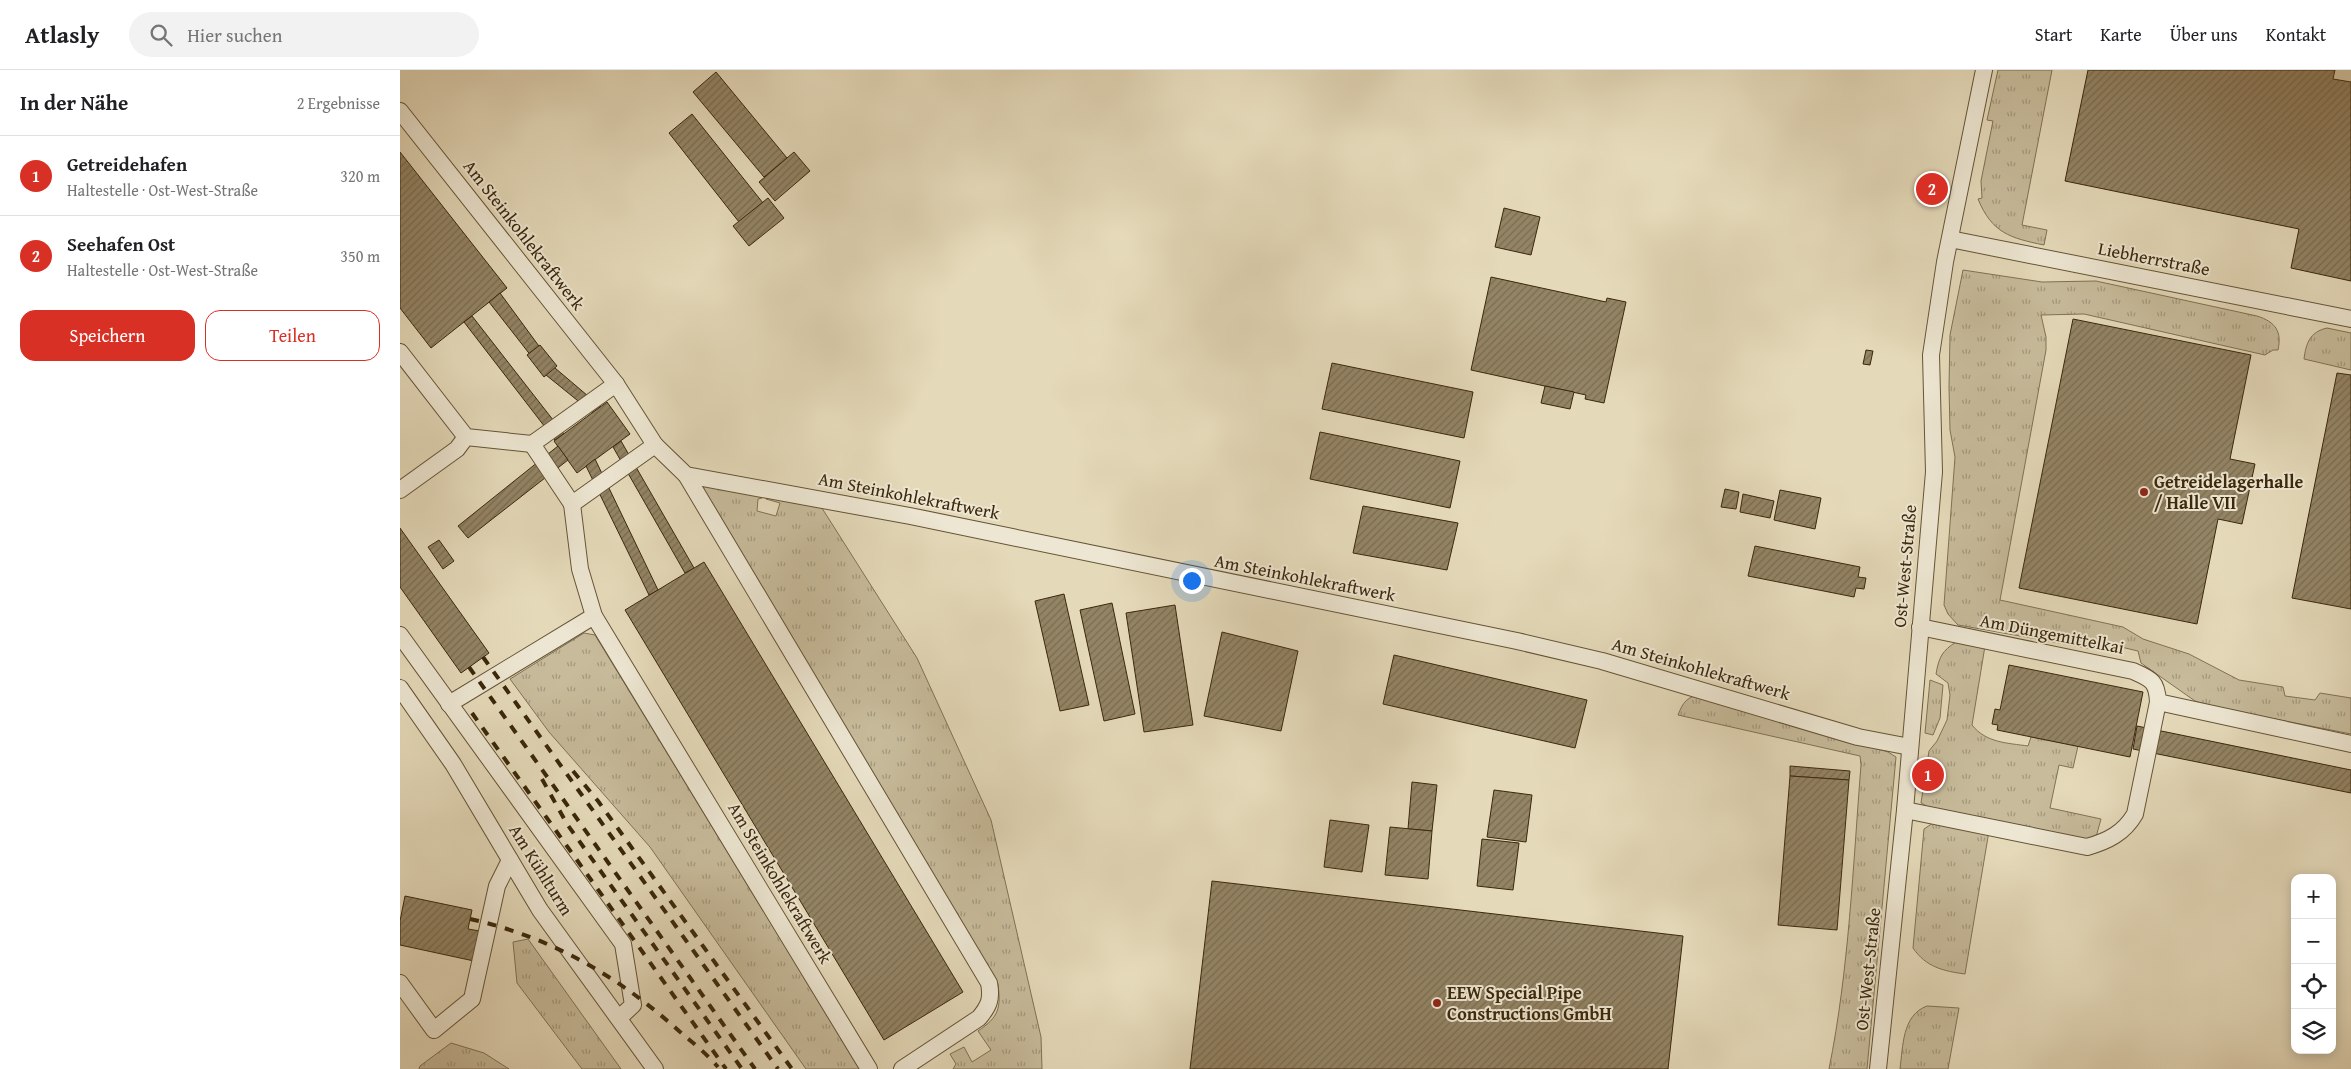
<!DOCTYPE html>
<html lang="de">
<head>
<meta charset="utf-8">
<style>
  body { margin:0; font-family:"Gentium Book Plus",serif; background:#f2f2f2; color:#202124 }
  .controls { position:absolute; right:15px; bottom:15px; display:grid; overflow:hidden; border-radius:10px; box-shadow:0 2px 12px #0003 }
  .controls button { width:45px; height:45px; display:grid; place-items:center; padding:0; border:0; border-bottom:1px solid #e0e0e0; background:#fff; color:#202124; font:25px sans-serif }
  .you { position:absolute; left:791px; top:510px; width:18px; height:18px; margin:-12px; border:4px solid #fff; border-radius:50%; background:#1a73e8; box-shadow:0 0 0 8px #1a73e833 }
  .badge { display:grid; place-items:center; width:32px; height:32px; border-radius:50%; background:#d93025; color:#fff; font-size:16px; font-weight:700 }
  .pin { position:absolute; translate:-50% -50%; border:2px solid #fff; box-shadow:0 1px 5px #0006 }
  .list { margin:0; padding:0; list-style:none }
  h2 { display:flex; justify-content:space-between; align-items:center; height:65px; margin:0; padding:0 20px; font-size:21px }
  h2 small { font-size:16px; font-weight:400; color:#757577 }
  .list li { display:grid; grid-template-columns:32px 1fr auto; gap:15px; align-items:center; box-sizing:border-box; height:80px; padding:0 20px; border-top:1px solid #e0e0e0 }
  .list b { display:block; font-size:19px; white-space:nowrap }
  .list p { margin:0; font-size:16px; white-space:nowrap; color:#757577 }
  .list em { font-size:16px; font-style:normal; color:#757577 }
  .actions { display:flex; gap:10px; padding:15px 20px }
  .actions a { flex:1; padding:11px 0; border:1px solid #d93025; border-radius:15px; text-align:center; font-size:18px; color:#d93025 }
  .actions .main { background:#d93025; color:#fff }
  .icon { flex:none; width:28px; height:28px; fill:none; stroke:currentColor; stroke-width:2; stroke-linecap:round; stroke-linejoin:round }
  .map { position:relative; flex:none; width:1951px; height:999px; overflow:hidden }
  header { display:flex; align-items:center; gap:30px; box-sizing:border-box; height:70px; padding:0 25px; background:#fff; border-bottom:1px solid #e0e0e0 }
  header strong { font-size:24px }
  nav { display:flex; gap:28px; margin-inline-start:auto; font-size:18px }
  .search { width:350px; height:45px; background:#f2f2f2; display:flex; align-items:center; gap:12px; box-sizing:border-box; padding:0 18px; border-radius:28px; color:#757577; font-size:19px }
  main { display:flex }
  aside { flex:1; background:#fff }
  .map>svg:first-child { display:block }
</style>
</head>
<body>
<header>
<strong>Atlasly</strong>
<div class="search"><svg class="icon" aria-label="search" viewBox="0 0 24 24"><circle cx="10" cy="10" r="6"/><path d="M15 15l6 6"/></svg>Hier suchen</div>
<nav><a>Start</a><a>Karte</a><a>Über uns</a><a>Kontakt</a></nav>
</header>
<main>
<aside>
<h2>In der Nähe<small>2 Ergebnisse</small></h2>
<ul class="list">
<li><span class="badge">1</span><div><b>Getreidehafen</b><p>Haltestelle · Ost-West-Straße</p></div><em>320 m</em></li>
<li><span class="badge">2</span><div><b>Seehafen Ost</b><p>Haltestelle · Ost-West-Straße</p></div><em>350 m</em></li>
</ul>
<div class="actions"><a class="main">Speichern</a><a>Teilen</a></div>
</aside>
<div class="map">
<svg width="1951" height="999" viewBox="0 0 1951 999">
  <defs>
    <pattern id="grass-tufts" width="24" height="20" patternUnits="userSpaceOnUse" patternTransform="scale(1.25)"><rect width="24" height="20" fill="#c7bb9b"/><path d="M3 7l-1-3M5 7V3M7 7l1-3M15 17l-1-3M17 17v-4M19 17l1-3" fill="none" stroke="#a3987d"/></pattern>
    <pattern id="building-hatch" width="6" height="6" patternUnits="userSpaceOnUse" patternTransform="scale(1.25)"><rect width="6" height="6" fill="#938465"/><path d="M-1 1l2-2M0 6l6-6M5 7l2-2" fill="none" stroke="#796c51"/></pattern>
  </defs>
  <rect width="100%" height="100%" fill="#e4d9b9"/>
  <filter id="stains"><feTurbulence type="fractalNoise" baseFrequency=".004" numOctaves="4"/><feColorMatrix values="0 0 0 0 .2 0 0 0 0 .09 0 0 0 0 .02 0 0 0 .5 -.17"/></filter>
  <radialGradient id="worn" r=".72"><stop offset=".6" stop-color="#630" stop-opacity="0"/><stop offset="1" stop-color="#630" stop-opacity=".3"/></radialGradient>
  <!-- grass -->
  <g fill="url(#grass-tufts)" stroke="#817253">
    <path d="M1598,0h54l-30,155 25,5 -3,15c-34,-7 -52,-12 -66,-46l4,-1 -1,-17 12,-60 -6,-1z"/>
    <path d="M1563,200l79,12 54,-1 161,35c19,6 25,16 21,34h-5l-8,5 -181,-41 -43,1 5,22v13l-46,250 123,27 20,12 46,15 50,26 44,7 2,9 30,4 5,-7 31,5v36l-137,-27 -19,-6 -54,-38 -3,-12 -34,-8 -5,7 -141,-25 -10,-11 -4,-9 11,-148 -5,-27 -1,-43 1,-52z"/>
    <path d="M1927,258l24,5v37l-47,-11c2,-16 6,-27 23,-31z"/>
    <path d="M304,415l59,8 -1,5 -4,1 -1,12 19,5 4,-13 -14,-4 1,-5 53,11 97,153 74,162 50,217 1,32h-89l3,-5 -6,-10 14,-7 8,15 19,-12 -13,-19c21,-14 23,-23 20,-47l-297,-491z"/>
    <path d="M184,563l11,2 265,434h-54l-156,-222 -101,-115 -39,-53z"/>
    <path d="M1556,572l29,4 -13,79c14,18 36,18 56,21l3,-9 47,9 -5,22 -14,-3 -9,43 51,11 -5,18 -5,3 -159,-31 -11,-6 8,-52 8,-10 10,-21 3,-25 -2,-12 -12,-9c3,-17 6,-23 20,-32z"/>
    <path d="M1530,610l13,5 -3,33 -7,17 -8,-2z"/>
    <path d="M1301,624l187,58 8,5 -29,312h-38c20,-99 24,-203 32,-304l-1,-9 -182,-41c5,-13 9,-18 23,-21z"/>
    <path d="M1536,751l53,10 -24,143c-22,-3 -39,-7 -52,-26l11,-119z"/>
    <path d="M128,869l93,130h-39l-65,-86 -4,-41z"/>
    <path d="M1527,936l32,2 -11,61h-48c3,-22 2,-54 27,-63z"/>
    <path d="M51,973l33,10 25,16h-90l1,-3z"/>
  </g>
  <!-- building -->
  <g fill="url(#building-hatch)" stroke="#3b280b">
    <path d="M1688,0h247l-2,9 18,3v199l-60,-13 8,-39 -234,-48z"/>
    <path d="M316,2l71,86 -23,19 -71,-85z"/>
    <path d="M292,44l71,89 -24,19 -70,-89z"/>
    <path d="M0,82l107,136 -76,60 -31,-40z"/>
    <path d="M394,82l16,19 -35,30 -16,-19z"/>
    <path d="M368,128l16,20 -35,28 -16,-20z"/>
    <path d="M1104,138l36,9 -9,38 -36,-8z"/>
    <path d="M1091,207l115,25 1,-4 19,4 -22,101 -19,-4 1,-4 -115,-25z"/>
    <path d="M100,223l55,75 46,39 -8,6 -47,-38 -57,-73z"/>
    <path d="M72,246l92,118 -9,6 -91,-118z"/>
    <path d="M1673,249l178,36 -21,104 25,5 -13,60 -24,-5 -21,105 -178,-36z"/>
    <path d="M140,275l17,21 -13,11 -17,-22z"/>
    <path d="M1466,280l7,1 -3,14 -7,-1z"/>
    <path d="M932,293l141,29 -9,46 -142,-29z"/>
    <path d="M1937,303l14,2v234l-59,-11z"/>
    <path d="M1145,316l29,6 -4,17 -29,-6z"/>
    <path d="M207,332l23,32 -53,39 -23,-32z"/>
    <path d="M920,362l140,29 -10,47 -140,-29z"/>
    <path d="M221,371l73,127 -9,5 -72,-126z"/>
    <path d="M158,376l10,14 -100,78 -10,-12z"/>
    <path d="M195,389l63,131 -9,5 -63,-129z"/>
    <path d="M1325,419l14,3 -3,17 -15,-2z"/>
    <path d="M1380,420l41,8 -6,31 -41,-9z"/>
    <path d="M1343,424l31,7 -4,17 -30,-6z"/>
    <path d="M963,436l95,17 -11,47 -94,-17z"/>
    <path d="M0,458l89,125 -28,20 -61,-86z"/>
    <path d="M39,470l15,21 -11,8 -15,-22z"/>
    <path d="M1355,476l105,21 -2,10 8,1 -2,11 -8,-1 -2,9 -106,-21z"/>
    <path d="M304,492l259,430 -79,48 -259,-430z"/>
    <path d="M664,524l25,111 -29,6 -25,-110z"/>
    <path d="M712,533l23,111 -31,7 -24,-111z"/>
    <path d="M775,535l18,120 -49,7 -18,-119z"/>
    <path d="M822,562l76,19 -17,80 -77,-15z"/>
    <path d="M994,585l193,45 -12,48 -192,-44z"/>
    <path d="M1609,595l134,27 -13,65 -133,-27 1,-5 -6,-1 3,-15 5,1z"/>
    <path d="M1737,656l214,44v23l-218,-44z"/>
    <path d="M1390,696l60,5 -1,9 -59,-4z"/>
    <path d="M1390,706l59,4 -12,150 -59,-5z"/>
    <path d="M1012,712l25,3 -5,46 -24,-2z"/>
    <path d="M1094,720l38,5 -6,47 -39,-5z"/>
    <path d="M930,750l39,5 -7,47 -38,-5z"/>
    <path d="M990,757l42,4 -4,48 -43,-4z"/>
    <path d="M1082,769l37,4 -6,47 -36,-4z"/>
    <path d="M812,811l471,55 -15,133h-478z"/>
    <path d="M5,826l67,14 -4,19 12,2 -6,30 -74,-16v-24z"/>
  </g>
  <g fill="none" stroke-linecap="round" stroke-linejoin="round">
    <defs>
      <g id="minor">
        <path d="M0,41l216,273 39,61 31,30 224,41 607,125 85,20 256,76 52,10"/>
        <path d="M1550,169l401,80"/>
        <path d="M0,282l66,85 66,7"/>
        <path d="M216,314l-84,60 40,60 83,-59"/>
        <path d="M286,405l303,508c3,16 0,23 -10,35l-77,51"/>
        <path d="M0,420l57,-41 9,-12"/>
        <path d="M172,434l8,65 14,47 275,453"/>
        <path d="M1520,557l213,44c18,8 24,10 25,31l193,42"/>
        <path d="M0,565l223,309 10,61 -14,13"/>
        <path d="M0,618l53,76 87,146 115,159"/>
        <path d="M49,634l145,-88"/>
        <path d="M1505,740l182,37c21,-6 37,-14 48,-33l23,-112"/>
        <path d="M0,913l34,47 38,-31 25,-113 13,-26"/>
        <path d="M1478,999l27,-259 29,-338 -3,-117 14,-93 39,-192"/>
      </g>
    </defs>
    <!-- minor casing -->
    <use href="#minor" stroke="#655436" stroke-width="18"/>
    <!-- minor -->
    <use href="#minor" stroke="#ede6d2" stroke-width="16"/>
    <!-- rail -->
    <g stroke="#3b280b" stroke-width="4" stroke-dasharray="9 9" stroke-linecap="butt">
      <path d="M83,587l295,412"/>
      <path d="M69,597l286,402"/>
      <path d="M72,643l254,356"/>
      <path d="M173,701l25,30 194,268"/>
      <path d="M142,709l25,45 175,245"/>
      <path d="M70,849c81,18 148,57 209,112 13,11 28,23 39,36"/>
    </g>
  </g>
  <!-- markers -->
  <g fill="#8f2418" stroke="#ede6d2" stroke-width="2">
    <circle cx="1744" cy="422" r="5"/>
    <circle cx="1037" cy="933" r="5"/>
  </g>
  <g text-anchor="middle" stroke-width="4" stroke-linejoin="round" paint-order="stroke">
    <!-- street labels -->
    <g font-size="18" fill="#3b280b" stroke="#ede6d2">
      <text transform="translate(124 165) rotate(52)" y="6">Am Steinkohlekraftwerk</text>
      <text transform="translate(1754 189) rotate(11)" y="6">Liebherrstraße</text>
      <text transform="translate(509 426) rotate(11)" y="6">Am Steinkohlekraftwerk</text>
      <text transform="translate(1505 496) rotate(-85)" y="6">Ost-West-Straße</text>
      <text transform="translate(905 508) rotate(11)" y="6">Am Steinkohlekraftwerk</text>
      <text transform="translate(1652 564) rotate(11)" y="6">Am Düngemittelkai</text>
      <text transform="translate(1301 599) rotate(16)" y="6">Am Steinkohlekraftwerk</text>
      <text transform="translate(141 800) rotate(58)" y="6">Am Kühlturm</text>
      <text transform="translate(380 813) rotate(59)" y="6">Am Steinkohlekraftwerk</text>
      <text transform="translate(1468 899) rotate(-84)" y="6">Ost-West-Straße</text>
    </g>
    <!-- poi labels -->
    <g font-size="18" font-weight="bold" fill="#3b280b" stroke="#ede6d2" text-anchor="start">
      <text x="1754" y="418">Getreidelagerhalle<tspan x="1754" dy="21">/ Halle VII</tspan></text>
      <text x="1047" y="929">EEW Special Pipe<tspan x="1047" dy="21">Constructions GmbH</tspan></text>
    </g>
  </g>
  <rect width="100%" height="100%" filter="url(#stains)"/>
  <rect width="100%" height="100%" fill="url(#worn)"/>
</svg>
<div class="controls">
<button>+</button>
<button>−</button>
<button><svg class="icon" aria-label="locate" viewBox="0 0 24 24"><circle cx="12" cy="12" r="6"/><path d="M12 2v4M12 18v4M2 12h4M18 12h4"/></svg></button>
<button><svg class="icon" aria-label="layers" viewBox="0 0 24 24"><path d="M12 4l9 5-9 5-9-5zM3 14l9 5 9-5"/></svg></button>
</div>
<div class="you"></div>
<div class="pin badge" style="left:1528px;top:705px">1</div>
<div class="pin badge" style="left:1532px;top:119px">2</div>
</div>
</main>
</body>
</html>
